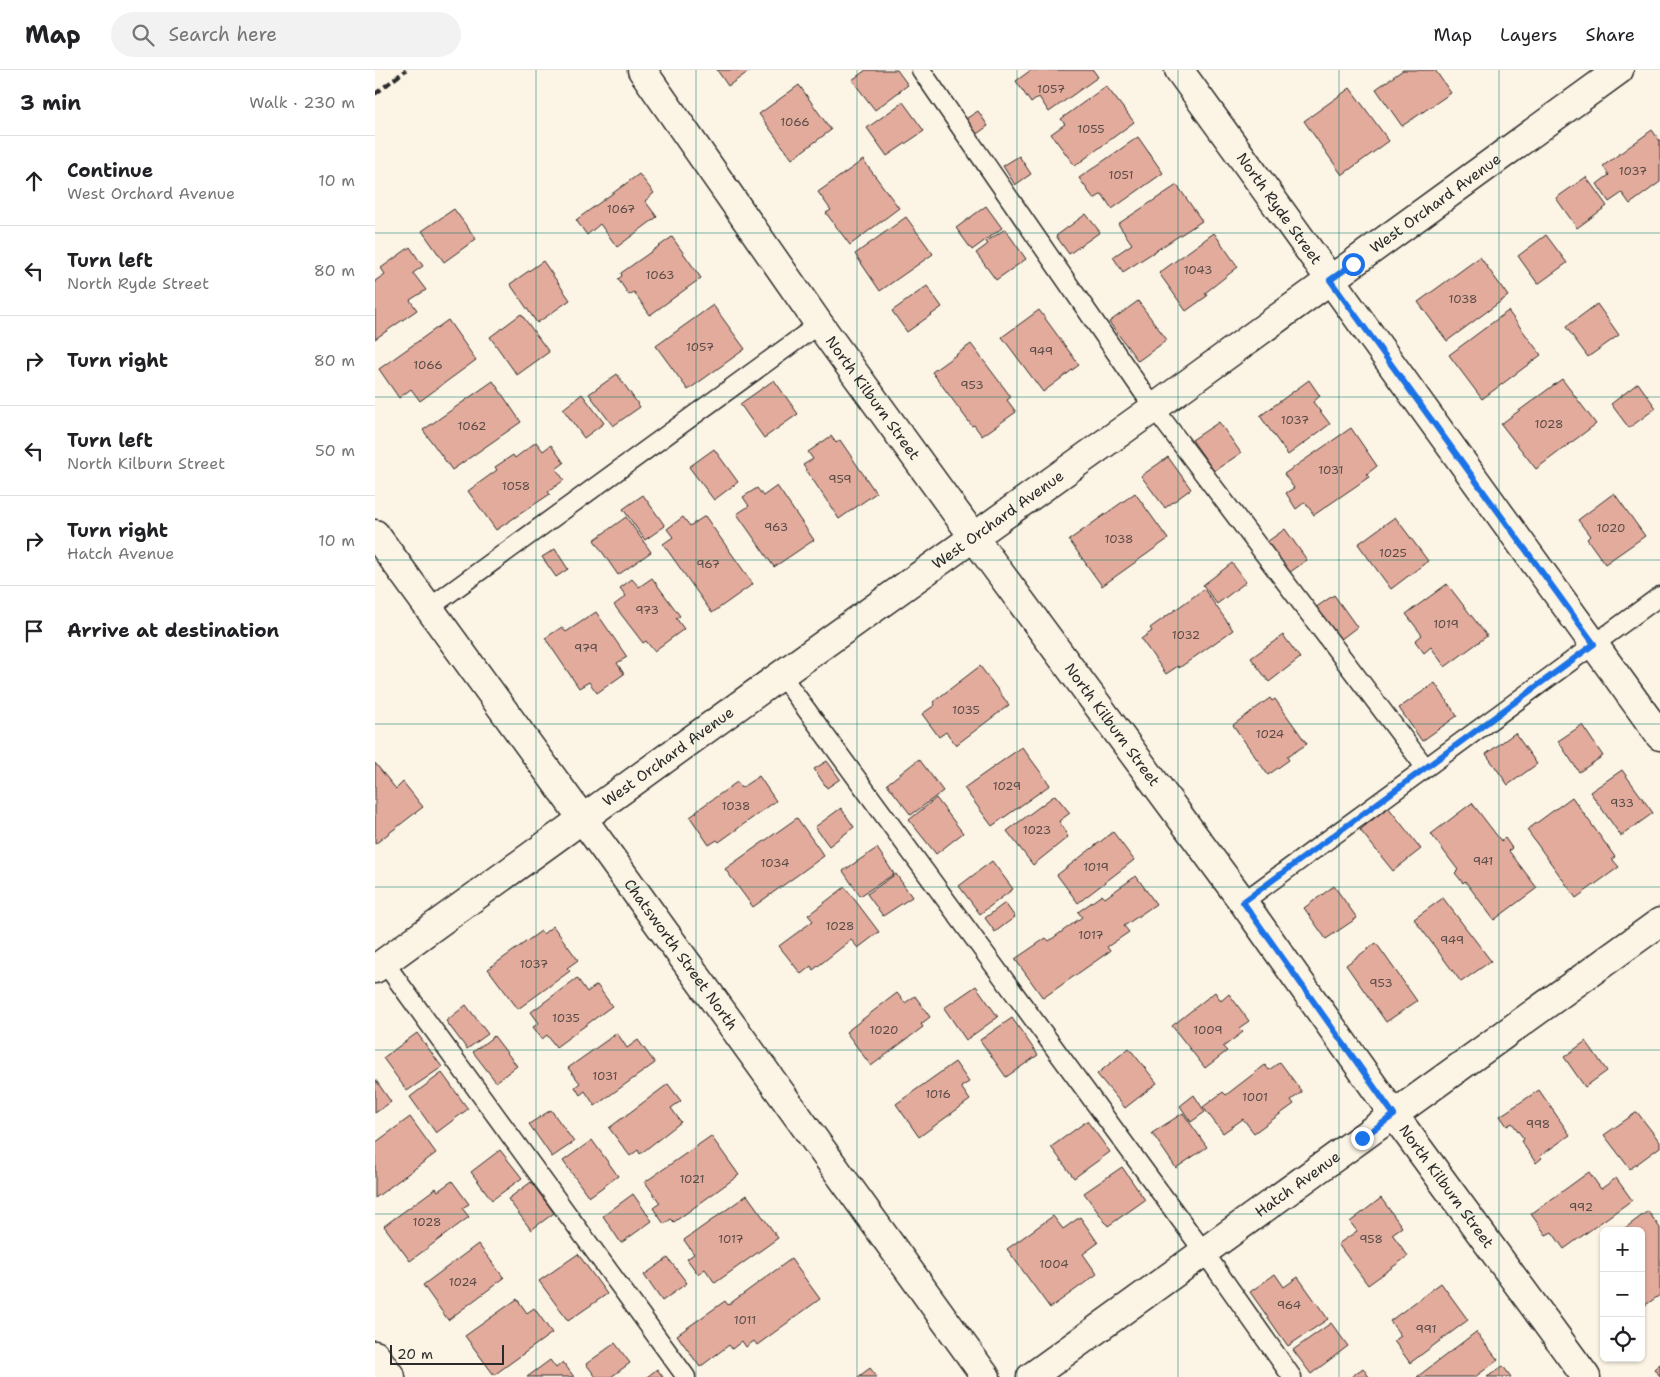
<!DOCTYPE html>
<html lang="en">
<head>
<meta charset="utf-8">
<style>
  body { margin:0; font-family:"Shantell Sans",sans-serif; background:#f2f2f2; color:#202124 }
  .controls { position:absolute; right:15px; bottom:15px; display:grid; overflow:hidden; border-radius:8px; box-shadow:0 1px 4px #0004 }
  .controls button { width:45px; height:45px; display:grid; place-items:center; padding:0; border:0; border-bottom:1px solid #e0e0e0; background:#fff; color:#202124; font:25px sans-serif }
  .scale { position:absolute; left:15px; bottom:12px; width:114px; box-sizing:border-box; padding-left:5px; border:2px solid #2b2b2b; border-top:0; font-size:14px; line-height:18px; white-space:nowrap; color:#2b2b2b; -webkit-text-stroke:4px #fcf5e5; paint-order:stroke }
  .stop { position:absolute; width:15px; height:15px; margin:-11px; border:4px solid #1a73e8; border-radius:50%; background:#fff }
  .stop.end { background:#1a73e8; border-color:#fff; box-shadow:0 1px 5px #0008 }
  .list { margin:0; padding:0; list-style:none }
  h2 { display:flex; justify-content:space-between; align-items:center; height:65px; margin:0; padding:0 20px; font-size:21px }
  h2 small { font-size:16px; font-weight:400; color:#757577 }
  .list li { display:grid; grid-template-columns:32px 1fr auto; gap:15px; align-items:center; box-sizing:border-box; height:90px; padding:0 20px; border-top:1px solid #e0e0e0 }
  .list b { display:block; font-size:19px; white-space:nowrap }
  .list p { margin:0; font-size:16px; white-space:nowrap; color:#757577 }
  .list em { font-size:16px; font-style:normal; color:#757577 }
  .icon { flex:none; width:28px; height:28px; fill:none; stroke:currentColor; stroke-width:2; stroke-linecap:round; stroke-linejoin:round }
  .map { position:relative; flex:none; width:1285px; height:1307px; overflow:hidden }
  header { display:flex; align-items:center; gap:30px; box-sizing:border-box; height:70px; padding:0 25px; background:#fff; border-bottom:1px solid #e0e0e0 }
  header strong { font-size:24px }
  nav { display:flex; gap:28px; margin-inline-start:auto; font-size:18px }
  .search { width:350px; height:45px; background:#f2f2f2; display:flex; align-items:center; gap:12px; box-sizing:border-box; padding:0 18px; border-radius:28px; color:#757577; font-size:19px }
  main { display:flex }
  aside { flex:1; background:#fff }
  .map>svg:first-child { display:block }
</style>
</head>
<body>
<header>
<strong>Map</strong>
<div class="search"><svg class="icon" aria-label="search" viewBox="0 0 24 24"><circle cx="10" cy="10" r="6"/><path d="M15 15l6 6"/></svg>Search here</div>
<nav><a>Map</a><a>Layers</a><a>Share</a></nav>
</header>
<main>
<aside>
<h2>3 min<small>Walk · 230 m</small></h2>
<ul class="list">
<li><svg class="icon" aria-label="ahead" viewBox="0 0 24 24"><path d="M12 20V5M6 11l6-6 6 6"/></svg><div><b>Continue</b><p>West Orchard Avenue</p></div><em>10 m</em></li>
<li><svg class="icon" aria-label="left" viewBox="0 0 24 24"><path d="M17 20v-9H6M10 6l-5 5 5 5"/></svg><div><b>Turn left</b><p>North Ryde Street</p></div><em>80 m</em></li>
<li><svg class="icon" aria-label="right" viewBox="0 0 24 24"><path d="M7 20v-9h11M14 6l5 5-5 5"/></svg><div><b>Turn right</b></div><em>80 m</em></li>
<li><svg class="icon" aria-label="left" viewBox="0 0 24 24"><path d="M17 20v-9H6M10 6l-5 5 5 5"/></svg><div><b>Turn left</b><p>North Kilburn Street</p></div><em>50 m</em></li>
<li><svg class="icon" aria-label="right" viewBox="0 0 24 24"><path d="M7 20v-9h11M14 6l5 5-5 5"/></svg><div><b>Turn right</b><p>Hatch Avenue</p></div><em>10 m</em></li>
<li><svg class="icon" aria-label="arrive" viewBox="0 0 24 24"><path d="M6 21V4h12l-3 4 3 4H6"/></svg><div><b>Arrive at destination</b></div></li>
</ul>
</aside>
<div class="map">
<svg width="1285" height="1307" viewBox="0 0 1285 1307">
  <rect width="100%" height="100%" fill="#fcf5e5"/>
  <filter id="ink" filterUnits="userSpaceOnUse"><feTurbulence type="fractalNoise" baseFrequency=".02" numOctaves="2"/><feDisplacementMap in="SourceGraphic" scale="10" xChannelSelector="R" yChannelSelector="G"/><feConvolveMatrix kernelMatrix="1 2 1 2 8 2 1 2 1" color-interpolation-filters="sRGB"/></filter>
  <g filter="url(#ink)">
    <!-- building -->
    <g fill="#e3ab9c" stroke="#2b2b2b">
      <path d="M342,0h34l-23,16z"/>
      <path d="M491,0h31l11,15 -33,25 -23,-30z"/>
      <path d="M656,0h62l5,7 -49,35 -10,-15 -8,6 -15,-22z"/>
      <path d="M1028,0h32l16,23 -49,33 -26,-37z"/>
      <path d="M424,15l32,45 -39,29 -33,-45z"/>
      <path d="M731,16l28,36 -59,44 -24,-32 14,-10 -4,-5z"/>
      <path d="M975,18l39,53 -47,34 -38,-54z"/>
      <path d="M528,32l21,29 -37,25 -20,-28z"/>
      <path d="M603,41l10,15 -14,10 -10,-16z"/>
      <path d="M1277,60l8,11v41l-30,22 -8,-11 -13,9 -12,-18 12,-9 -6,-9z"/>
      <path d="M763,67l25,36 -51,36 -10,-15 -8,5 -15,-21z"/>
      <path d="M644,86l12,18 -16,11 -12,-19z"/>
      <path d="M488,90l36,48 -49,37 -24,-32 5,-3 -13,-18z"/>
      <path d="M264,104l15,19 -9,8 12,16 -40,30 -17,-23 -13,11 -11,-15z"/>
      <path d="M1211,107l21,29 -30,22 -21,-30z"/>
      <path d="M802,115l25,36 -79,51 -10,-15 19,-13 -14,-20z"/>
      <path d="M611,136l16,22 -30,22 -16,-22z"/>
      <path d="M79,139l22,30 -32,23 -22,-31z"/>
      <path d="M711,144l14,18 -31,22 -13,-18z"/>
      <path d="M531,147l27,37 -53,37 -25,-37z"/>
      <path d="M630,159l21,30 -30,21 -20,-27 12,-9 -2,-2z"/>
      <path d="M839,163l24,34 -33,26 2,3 -21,15 -27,-38z"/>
      <path d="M1171,165l21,28 -29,21 -20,-28z"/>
      <path d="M297,167l29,41 -51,37 -16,-23 -5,3 -11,-16 4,-3 -1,-3z"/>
      <path d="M35,177l13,19 -10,7 13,17 -16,10 7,10 -42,29v-58l10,-7 -4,-6z"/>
      <path d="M1105,187l28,39 -61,45 -29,-39z"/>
      <path d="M168,191l27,39 -33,23 -27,-39z"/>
      <path d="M552,216l15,21 -35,25 -15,-21z"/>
      <path d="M763,231l29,39 -29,21 -29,-39z"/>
      <path d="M1222,234l22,31 -31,22 -22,-30z"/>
      <path d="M338,235l32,44 -57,41 -32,-44z"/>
      <path d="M664,240l40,55 -36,27 -41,-55z"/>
      <path d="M1133,241l33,44 -59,44 -33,-44z"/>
      <path d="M146,244l28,38 -32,23 -27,-38z"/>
      <path d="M73,250l28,40 -56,41 -9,-12 -12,9 -20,-29z"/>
      <path d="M596,274l40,53 -4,3 9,12 -34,24 -8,-11 -2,1 -40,-54z"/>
      <path d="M242,304l23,33 -27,19 -24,-32z"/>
      <path d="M1187,309l34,45 -60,45 -35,-45z"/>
      <path d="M399,310l24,34 -34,24 -24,-34z"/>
      <path d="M934,310l11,16 -7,6 17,22 -42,31 -28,-39z"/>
      <path d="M118,311l28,41 -69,48 -29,-40z"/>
      <path d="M1263,313l18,25 -27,20 -18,-24z"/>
      <path d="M207,324l22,29 -20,15 -21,-29z"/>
      <path d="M844,352l22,31 -27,18 -22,-31z"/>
      <path d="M976,358l26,38 -10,8 2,3 -55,38 -9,-13 -9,7 -10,-16 8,-5 -10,-14z"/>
      <path d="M456,366l5,7 4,-3 36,53 -37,26 -36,-54 10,-6 -5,-7z"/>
      <path d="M161,372l7,9 8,-6 13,18 -8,6 8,11 -16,12 2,2 -54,36 -28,-39 29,-21 -2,-3 18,-12 2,3z"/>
      <path d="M339,379l24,33 -24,18 -25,-33z"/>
      <path d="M793,387l23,32 -26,19 -24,-32z"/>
      <path d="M402,416l37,54 -40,27 -37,-53 12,-8 -6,-9 14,-9 6,8z"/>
      <path d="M760,423l33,46 -66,47 -33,-46z"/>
      <path d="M1239,423l31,43 -40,28 -18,-25 3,-3 -12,-16z"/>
      <path d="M268,425l22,31 -20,14 -22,-31z"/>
      <path d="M330,446l48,68 -41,29 -49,-69 10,-7 -6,-8 16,-12 7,9z"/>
      <path d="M251,447l25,35 -33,23 -24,-35z"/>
      <path d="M1020,447l33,44 -37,28 -33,-45z"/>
      <path d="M910,459l22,31 -21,15 -22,-31z"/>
      <path d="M180,479l13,20 -12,8 -14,-20z"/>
      <path d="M857,493l14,19 -29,22 -14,-19z"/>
      <path d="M277,508l28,38 -4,2 8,11 -30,22 -8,-10 -3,2 -29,-38 12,-9 -6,-8 12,-9 7,8z"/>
      <path d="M1072,514l40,52 -42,31 -14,-20 -7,6 -9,-12 7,-6 -16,-21z"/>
      <path d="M829,519l29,41 -54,38 -1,-2 -12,8 -25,-35 11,-8 -2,-3z"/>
      <path d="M959,525l23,32 -21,16 -24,-33z"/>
      <path d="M221,542l31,45 -10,6 7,11 -27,19 -8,-11 -10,6 -34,-50 17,-11 4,5z"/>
      <path d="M908,565l17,23 -31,24 -18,-24z"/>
      <path d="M605,596l29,39 -53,40 -10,-13 -7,5 -17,-23 13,-9 -2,-3z"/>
      <path d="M1060,613l22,33 -35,25 -23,-33z"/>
      <path d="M895,628l2,3 3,-2 32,45 -20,13 2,3 -21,15 -35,-50z"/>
      <path d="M1207,655l21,31 -24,16 -21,-31z"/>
      <path d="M1140,663l22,31 -29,21 -22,-31z"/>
      <path d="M647,677l28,38 -58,41 -28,-38z"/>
      <path d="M544,689l24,32 -32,24 -24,-31z"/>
      <path d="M452,691l13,18 -13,9 -13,-19z"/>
      <path d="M0,693l21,26 7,-7 20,25 -48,37z"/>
      <path d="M1247,700l31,43 -32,23 -31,-44z"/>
      <path d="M384,706l17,25 -57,41 -2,-2 -8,5 -19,-28 7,-5 -1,-1 41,-29 4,6z"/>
      <path d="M680,725l15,18 -11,8 9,16 -35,28 -26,-34z"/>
      <path d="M1197,727l43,60 -3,2 7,8 -43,31 -49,-68z"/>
      <path d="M561,728l27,35 -27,21 -27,-34z"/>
      <path d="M1097,733l29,38 4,-3 7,10 -3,3 28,37 -43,32 -29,-39 -2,2 -8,-10 3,-3 -27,-36z"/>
      <path d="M1013,737l33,42 -28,22 -33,-41z"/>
      <path d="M466,738l13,19 -25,19 -14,-19z"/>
      <path d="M422,748l27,38 -71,51 -28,-38z"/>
      <path d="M738,762l21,28 -56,43 -21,-28z"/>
      <path d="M502,778l17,26 -34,22 -17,-25z"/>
      <path d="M617,791l21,28 -33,25 -21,-28z"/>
      <path d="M521,804l16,23 -29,19 -16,-22z"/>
      <path d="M761,806l20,28 -32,22 5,6 -22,15 3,4 -67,47 -28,-39 31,-21 3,3 33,-24 -4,-5 24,-17 3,3z"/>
      <path d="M959,816l23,32 -31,21 -22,-31z"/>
      <path d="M470,817l34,45 -21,16 -7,-8 -38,30 -2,-4 -10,8 -22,-28 34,-25 -5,-6z"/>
      <path d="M1068,828l48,63 -30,21 -47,-63z"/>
      <path d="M630,833l10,14 -20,15 -10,-14z"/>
      <path d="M178,856l25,34 -11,8 3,3 -52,38 -30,-40 53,-38 2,3z"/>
      <path d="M1001,873l41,58 -31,21 -40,-57z"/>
      <path d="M202,908l10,14 10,-7 15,21 -56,41 -9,-12 -5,4 -9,-12 6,-4 -8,-11z"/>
      <path d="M601,916l22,31 -32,23 -22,-32z"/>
      <path d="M840,922l6,9 8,-7 20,27 -10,7 4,4 -20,15 4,4 -22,17 -33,-42z"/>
      <path d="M522,923l8,10 10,-7 15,21 -9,7 2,3 -52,39 -25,-34z"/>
      <path d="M91,935l22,29 -21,15 -21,-28z"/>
      <path d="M637,948l26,37 -32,22 -26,-37z"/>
      <path d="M42,963l25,34 -35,24 -24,-33z"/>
      <path d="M242,963l10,15 11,-8 17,23 -60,43 -10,-15 -5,4 -5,-8 5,-4 -12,-15z"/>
      <path d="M119,966l23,30 -21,16 -23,-30z"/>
      <path d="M1211,971l21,30 -22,16 -21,-30z"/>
      <path d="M754,978l28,35 -32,25 -28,-34z"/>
      <path d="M580,992l14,20 -8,5 9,13 -51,37 -23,-33z"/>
      <path d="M905,992l22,30 -11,8 3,4 -40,29 -11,-14 -20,14 -20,-26 20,-15 3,3 39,-30 4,5z"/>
      <path d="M67,1003l26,36 -32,24 -26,-36z"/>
      <path d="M0,1009l16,23 -16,11z"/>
      <path d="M293,1014l13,17 -10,7 10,14 -41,32 -2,-4 -8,6 -21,-28z"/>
      <path d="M1164,1020l31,45 -30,21 2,2 -6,5 -15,-22 3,-2 -12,-16 -5,3 -7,-10z"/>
      <path d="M819,1025l11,17 -14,10 -11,-16z"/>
      <path d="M176,1040l23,32 -22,15 -23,-33z"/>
      <path d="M1262,1042l23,30v5l-30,22 -26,-34z"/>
      <path d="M808,1043l24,34 -31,21 -24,-35z"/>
      <path d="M35,1047l26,36 -61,45v-55z"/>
      <path d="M712,1051l23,31 -36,26 -23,-31z"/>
      <path d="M336,1066l28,39 -65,47 -3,-3 -7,5 -11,-16 7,-5 -15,-21z"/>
      <path d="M217,1070l26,36 -29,21 -26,-36z"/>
      <path d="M125,1080l22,28 -30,22 -21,-28z"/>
      <path d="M747,1097l23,33 -37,26 -24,-33z"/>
      <path d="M1214,1102l12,17 15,-11 16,22 -68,49 -12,-17 -6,3 -15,-21z"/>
      <path d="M77,1111l17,23 -7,4 7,9 -59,44 -26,-35 52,-38 2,3z"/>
      <path d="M156,1112l23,31 -23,17 -23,-31z"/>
      <path d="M258,1124l19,27 -31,22 -18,-27z"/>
      <path d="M372,1125l31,43 -63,45 -10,-14 -7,5 -11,-15 7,-5 -10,-14z"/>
      <path d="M1006,1128l21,29 -10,7 16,22 -40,29 -30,-41 19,-13 -7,-9z"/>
      <path d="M1273,1141l12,17v67l-19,13v-77h-20z"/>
      <path d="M678,1146l10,13 17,-12 18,26 -15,11 14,20 -47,34 -43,-59z"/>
      <path d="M103,1174l26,34 -56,42 -25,-35z"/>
      <path d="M203,1184l29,40 -39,27 -29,-40z"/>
      <path d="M293,1188l19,25 -25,18 -18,-26z"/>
      <path d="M416,1189l29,40 -63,46 -3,-4 -8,6 -4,-6 -10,8 -3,-4 -29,22 -23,-32 48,-34 3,4z"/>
      <path d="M900,1204l9,13 14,-10 30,42 -40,27 -38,-54z"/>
      <path d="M1066,1213l27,37 -58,43 -16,-22 7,-5 -11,-15z"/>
      <path d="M142,1229l10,14 7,-5 18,25 -58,42 -29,-39z"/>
      <path d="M956,1253l17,23 -37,28 -18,-24z"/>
      <path d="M1101,1262l22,28 -23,17h-58z"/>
      <path d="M240,1273l15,20 -19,14h-15l-10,-13z"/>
      <path d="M175,1290l6,8 7,-6 11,15h-47z"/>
      <path d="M1285,1294v12l-6,-7z"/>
      <path d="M1128,1296l8,11h-24z"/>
      <path d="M495,1298l7,9h-19z"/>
      <path d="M988,1298l6,9h-18z"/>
      <path d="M282,1299l6,8h-16z"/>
    </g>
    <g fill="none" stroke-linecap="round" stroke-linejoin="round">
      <defs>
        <g id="lane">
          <path d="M546,0l233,338 271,359"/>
          <path d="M54,538l390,-284"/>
          <path d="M406,605l423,577 88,125"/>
          <path d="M868,832l417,-306"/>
          <path d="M9,892l302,415"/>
        </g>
        <g id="street">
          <path id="s1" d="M267,0l177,254 175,241 249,337 151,213 192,262"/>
          <path id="s2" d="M804,0l481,666"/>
          <path id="s3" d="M0,899l406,-294 373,-267 465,-338"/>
          <path d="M0,1285l16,22"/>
          <path id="s4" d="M656,1307l629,-455"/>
        </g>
        <g id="secondary">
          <path id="s5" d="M0,464l231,317 380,526"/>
        </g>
      </defs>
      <!-- lane casing -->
      <use href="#lane" stroke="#2b2b2b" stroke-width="21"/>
      <!-- street casing -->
      <use href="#street" stroke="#2b2b2b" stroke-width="31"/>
      <!-- secondary casing -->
      <use href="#secondary" stroke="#2b2b2b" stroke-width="31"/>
      <!-- lane -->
      <use href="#lane" stroke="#fcf5e5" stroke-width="18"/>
      <!-- street -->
      <use href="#street" stroke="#fcf5e5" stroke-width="28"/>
      <!-- secondary -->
      <use href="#secondary" stroke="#fcf5e5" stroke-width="28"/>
      <!-- rail -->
      <path stroke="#2b2b2b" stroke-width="4" stroke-dasharray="8 4" stroke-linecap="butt" d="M0,24l31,-24"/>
    </g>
  </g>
  <g fill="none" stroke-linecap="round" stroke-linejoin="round" filter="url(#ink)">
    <!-- route -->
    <path stroke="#1a73e8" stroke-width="6" d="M978,194l-23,16 264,364 -351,258 151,213 -32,23"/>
  </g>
  <!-- grid -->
  <path fill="none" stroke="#0f766e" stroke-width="1" stroke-opacity="0.55" d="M161,0v1307M321,0v1307M482,0v1307M642,0v1307M803,0v1307M964,0v1307M1124,0v1307M0,163h1285M0,327h1285M0,490h1285M0,654h1285M0,817h1285M0,980h1285M0,1144h1285"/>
  <g text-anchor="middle" stroke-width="4" stroke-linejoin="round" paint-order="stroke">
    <!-- number labels -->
    <g font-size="12" fill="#594b47">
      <text x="676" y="23">1057</text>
      <text x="420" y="56">1066</text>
      <text x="716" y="63">1055</text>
      <text x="1258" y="105">1037</text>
      <text x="746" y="109">1051</text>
      <text x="246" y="143">1067</text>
      <text x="823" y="204">1043</text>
      <text x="285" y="209">1063</text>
      <text x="1088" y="233">1038</text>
      <text x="325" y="281">1057</text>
      <text x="666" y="285">949</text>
      <text x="53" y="299">1066</text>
      <text x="597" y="319">953</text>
      <text x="920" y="354">1037</text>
      <text x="1174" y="358">1028</text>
      <text x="97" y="360">1062</text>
      <text x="956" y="404">1031</text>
      <text x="465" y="413">959</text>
      <text x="141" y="420">1058</text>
      <text x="401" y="461">963</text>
      <text x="1236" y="462">1020</text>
      <text x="744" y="473">1038</text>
      <text x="1018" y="487">1025</text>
      <text x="333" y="498">967</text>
      <text x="272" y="544">973</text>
      <text x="1071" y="558">1019</text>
      <text x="811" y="569">1032</text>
      <text x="211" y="582">979</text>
      <text x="591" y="644">1035</text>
      <text x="895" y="668">1024</text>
      <text x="632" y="720">1029</text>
      <text x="1247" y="737">933</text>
      <text x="361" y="740">1038</text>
      <text x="662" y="764">1023</text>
      <text x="1108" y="795">941</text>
      <text x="400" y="797">1034</text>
      <text x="721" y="801">1019</text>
      <text x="465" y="860">1028</text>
      <text x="716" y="869">1017</text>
      <text x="1077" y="874">949</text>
      <text x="159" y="898">1037</text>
      <text x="1006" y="917">953</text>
      <text x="191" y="952">1035</text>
      <text x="509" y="964">1020</text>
      <text x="833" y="964">1009</text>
      <text x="230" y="1010">1031</text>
      <text x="563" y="1028">1016</text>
      <text x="880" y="1031">1001</text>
      <text x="1163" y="1058">998</text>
      <text x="317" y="1113">1021</text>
      <text x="1206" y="1141">992</text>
      <text x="52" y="1156">1028</text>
      <text x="356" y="1173">1017</text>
      <text x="996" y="1173">958</text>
      <text x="679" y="1198">1004</text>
      <text x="88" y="1216">1024</text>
      <text x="914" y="1239">964</text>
      <text x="370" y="1254">1011</text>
      <text x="1051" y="1263">991</text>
    </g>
    <!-- street labels -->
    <g font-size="15" fill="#2b2b2b" stroke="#fcf5e5">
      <text dy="5" stroke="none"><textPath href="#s3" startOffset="1308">West Orchard Avenue</textPath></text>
      <text dy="5" stroke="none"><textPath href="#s2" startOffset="171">North Ryde Street</textPath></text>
      <text dy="5" stroke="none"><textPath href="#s1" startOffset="401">North Kilburn Street</textPath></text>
      <text dy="5" stroke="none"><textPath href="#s3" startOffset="768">West Orchard Avenue</textPath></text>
      <text dy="5" stroke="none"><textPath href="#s1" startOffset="806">North Kilburn Street</textPath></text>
      <text dy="5" stroke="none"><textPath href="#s3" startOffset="362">West Orchard Avenue</textPath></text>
      <text dy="5" stroke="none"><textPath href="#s5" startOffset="520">Chatsworth Street North</textPath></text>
      <text dy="5" stroke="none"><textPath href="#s4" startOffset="329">Hatch Avenue</textPath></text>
      <text dy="5" stroke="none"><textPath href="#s1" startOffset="1376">North Kilburn Street</textPath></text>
    </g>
  </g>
</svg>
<div class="controls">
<button>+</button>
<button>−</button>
<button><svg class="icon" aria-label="locate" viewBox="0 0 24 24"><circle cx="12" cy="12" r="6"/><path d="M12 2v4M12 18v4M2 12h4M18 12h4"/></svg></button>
</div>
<div class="scale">20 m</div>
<div class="stop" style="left:978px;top:194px"></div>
<div class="stop end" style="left:987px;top:1068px"></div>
</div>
</main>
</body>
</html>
